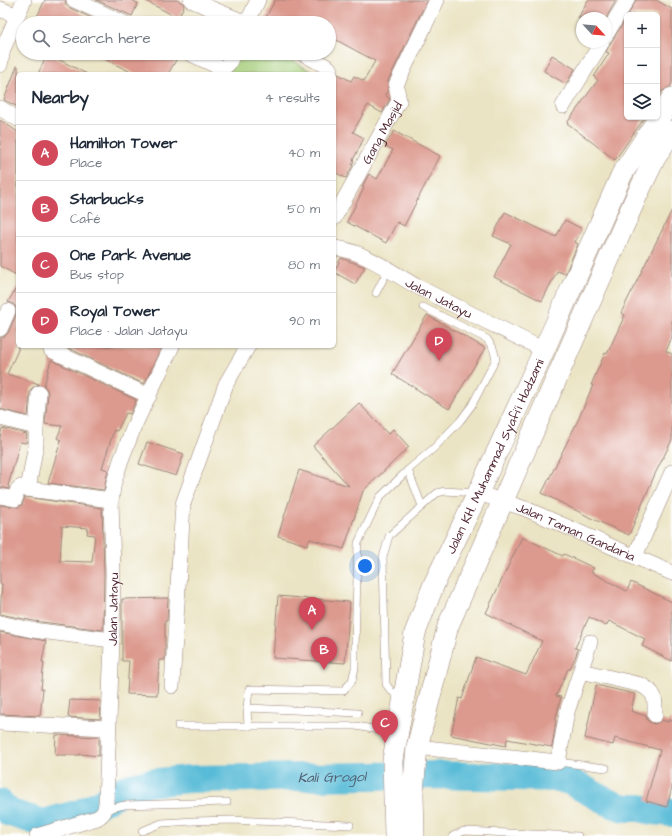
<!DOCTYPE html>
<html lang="en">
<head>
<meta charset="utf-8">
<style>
  body { margin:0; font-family:"Architects Daughter",sans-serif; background:#f2f2f3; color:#1f2937 }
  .controls { position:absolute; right:12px; top:12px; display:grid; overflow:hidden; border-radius:6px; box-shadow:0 1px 3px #0004 }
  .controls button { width:36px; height:36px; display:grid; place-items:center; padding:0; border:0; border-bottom:1px solid #e0e1e3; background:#fff; color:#1f2937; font:20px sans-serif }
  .compass { position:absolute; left:576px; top:12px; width:36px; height:36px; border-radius:50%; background:#fff; box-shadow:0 1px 3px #0004; rotate:116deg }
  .you { position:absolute; left:365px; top:566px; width:14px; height:14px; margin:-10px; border:3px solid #fff; border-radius:50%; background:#1a73e8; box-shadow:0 0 0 6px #1a73e833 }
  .badge { display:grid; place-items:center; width:26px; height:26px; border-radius:50%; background:#d1495b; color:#fff; font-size:13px; font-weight:700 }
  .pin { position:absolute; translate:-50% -33px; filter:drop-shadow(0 1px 2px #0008) }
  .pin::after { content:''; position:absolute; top:21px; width:14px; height:12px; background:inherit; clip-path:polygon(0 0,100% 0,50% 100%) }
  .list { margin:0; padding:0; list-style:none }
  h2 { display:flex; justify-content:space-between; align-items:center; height:52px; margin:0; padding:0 16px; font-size:17px }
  h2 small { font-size:13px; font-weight:400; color:#747a83 }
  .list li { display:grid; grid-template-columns:26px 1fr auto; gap:12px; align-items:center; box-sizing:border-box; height:56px; padding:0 16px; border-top:1px solid #e0e1e3 }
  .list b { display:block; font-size:15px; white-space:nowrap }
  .list p { margin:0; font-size:13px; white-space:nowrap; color:#747a83 }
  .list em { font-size:13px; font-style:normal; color:#747a83 }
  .icon { flex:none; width:22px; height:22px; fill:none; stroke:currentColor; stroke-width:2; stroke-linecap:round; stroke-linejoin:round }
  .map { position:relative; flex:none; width:672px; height:836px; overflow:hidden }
  .search { position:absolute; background:#fff; box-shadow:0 1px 3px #0004; left:16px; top:16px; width:320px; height:44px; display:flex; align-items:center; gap:10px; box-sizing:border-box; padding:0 14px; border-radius:22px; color:#747a83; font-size:15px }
  .panel { position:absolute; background:#fff; box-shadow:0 1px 3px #0004; left:16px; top:72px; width:320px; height:276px; border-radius:6px }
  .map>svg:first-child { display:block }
</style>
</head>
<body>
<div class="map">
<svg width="672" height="836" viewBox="0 0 672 836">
  <rect width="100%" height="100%" fill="#fff"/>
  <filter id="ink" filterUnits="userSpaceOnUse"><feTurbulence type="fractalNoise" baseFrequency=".025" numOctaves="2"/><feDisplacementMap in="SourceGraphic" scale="8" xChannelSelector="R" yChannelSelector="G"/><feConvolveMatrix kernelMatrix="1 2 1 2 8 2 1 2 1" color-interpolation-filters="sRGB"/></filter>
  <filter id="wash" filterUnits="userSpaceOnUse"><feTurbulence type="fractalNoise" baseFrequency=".012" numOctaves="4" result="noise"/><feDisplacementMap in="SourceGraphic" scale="16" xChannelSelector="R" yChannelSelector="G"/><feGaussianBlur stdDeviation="0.9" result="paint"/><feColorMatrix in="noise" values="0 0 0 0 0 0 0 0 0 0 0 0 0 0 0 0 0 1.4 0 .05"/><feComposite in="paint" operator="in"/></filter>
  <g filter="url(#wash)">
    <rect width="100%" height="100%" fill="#ebe4c4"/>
    <!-- green -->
    <path fill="#a3cb76" stroke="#767550" d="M241,53h41l33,21h-88z"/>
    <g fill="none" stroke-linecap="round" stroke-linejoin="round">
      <!-- river -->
      <path stroke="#59bbd7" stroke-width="28" id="s1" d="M0,803l10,10 33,10 37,-10 30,-15 14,-9 24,-6 41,-4 243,-4 127,3 10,3 41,22 14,5h16l13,3 19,2"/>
    </g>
    <g id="blocks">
      <!-- building -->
      <g fill="#dc998d" fill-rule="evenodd">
        <path d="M45,0h20l1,5 4,3 32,15h-68z"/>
        <path d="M96,0h35l7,3 -6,13z"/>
        <path d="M144,0h33l6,3 1,3 -6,12z"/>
        <path d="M275,0h152l-39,81v9l-3,5 4,3 1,1 -8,14 -14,-8 -15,27 11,6 -11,22 1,1 -2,4h1l-7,13 -12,-6v-92l4,-6 13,7 3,-5 10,5 11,-20 -46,-25v-13h-66z"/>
        <path d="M588,0h28l-10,18h-28z"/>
        <path d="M636,0h20l16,9v74l-2,4 -8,4 -5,8v-84h-29z"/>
        <path d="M627,17v100h18l-30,43 -48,-37 31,-43 -4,-3 15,-24 -3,-1 5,-10z"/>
        <path d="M92,53h88l-12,21h-33z"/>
        <path d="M47,54l15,7 25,13h-49z"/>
        <path d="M552,55l23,14 -9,15 -22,-13z"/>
        <path d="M17,66h1v41l-14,-7z"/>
        <path d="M0,120l18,12v144l-18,-10z"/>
        <path d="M394,131l46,25 -36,70 -7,-4 -11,21 -39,-21 17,-34 -2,-1 7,-13 8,5 16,-29 -8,-4z"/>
        <path d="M672,210v127l-6,14 6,3v86l-17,34 -26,61 -36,-16 -51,-26 37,-75 14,-33h-2l14,-32 2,1 18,-39 -4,-2z"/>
        <path d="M505,212l51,25 9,-17 17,9 -7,13 3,2 -13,30 -8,-3 -15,30 -48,-24 17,-33 -18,-8z"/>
        <path d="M341,258l24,9 -10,17 -21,-12z"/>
        <path d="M18,285v65l-11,24 32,10 -7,4 -2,4 -2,24 -28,-7v-71l5,-2 3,-3 8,-18 1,-5 -2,-4 -3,-3 -4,-1z"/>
        <path d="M427,315l58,33 -36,61 -57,-35z"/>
        <path d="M64,346h98l-18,38z"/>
        <path d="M51,360l85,40 -6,14 -4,-1 -9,18 -3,-1 -12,38 6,2 -4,20 -56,-7 13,-43 -4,-2 5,-12 -17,-2 3,-30 -1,-5 -3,-3z"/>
        <path d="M359,403l29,31 5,-5 16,18 -46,44 -19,58 -34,-10 -3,6 -29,-9 21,-66 50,16 -36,-40z"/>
        <path d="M2,428l25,6 -1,9 -6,-1 -12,44 1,1v2l-9,-2v-49z"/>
        <path d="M147,442l37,12 -8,22 -37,-12z"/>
        <path d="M25,497l77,11 2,64 -1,58 -69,-9 -34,-7 2,-30h-2v-79l18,2 4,-2zM62,526l26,2 -1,6 8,1 -3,27 -32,-1z"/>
        <path d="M522,537l41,19 1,-2 30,14 -3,4 36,19 4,-9 41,20v59l-30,-15 3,-7 -36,-18 -3,5 -17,-9 -14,31 3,1 -3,9 -5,11h-2l-12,27 5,1 -6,24h1l-4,26 -45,-8 -1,7 -55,-11 8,-37 3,1 14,-42 50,18 16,-34 -56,-28z"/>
        <path d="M278,596l72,6 -5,61 -72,-5z"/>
        <path d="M168,598l-1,23h-2v39h-6l-2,35 -30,-1 2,-33h-7v-62z"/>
        <path d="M0,632l46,9 -4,21h2l-3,27h2l-3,27 -40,-2z"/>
        <path d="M596,685l39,9 -4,17 15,5 1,4 4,3 4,1 7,-4 6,2 1,-2h3v67l-5,20 -21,-6 14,-51 -45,-12 -2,7 -28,-7z"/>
        <path d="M70,700l31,1 -1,18 -32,-2z"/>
        <path d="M56,735l43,2v19l-19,-2v1h-25z"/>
      </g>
    </g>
  </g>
  <g filter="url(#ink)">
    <use href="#blocks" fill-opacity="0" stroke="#9a8278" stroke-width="1"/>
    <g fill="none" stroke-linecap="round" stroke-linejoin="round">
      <defs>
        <g id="service">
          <path d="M376,293l12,-23"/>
          <path d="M408,470l14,36"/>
          <path d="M401,698l-10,-7 -5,-7 -3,-127 6,-21 48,-43 8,-2 31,2"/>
          <path d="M247,708l2,-19 94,2 9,-10 3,-13v-21l3,-104 22,-46 28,-27 26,-22 26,-27 12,-16 24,-46 -3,-11 -6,-9 -64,-32"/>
          <path d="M178,726h178l39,7"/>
          <path d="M248,726l-1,-18 111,5"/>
          <path d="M558,762l48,6"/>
          <path d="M105,811l10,-4 10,-2 102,-3"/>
          <path d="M142,831l20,-8 32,-2 39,-1 117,5"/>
          <path d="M453,836l11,-5 114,5"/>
        </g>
        <g id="minor">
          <path d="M74,0l50,23"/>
          <path d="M191,0l55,23"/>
          <path d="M0,9l17,7"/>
          <path d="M247,23l11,-23"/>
          <path d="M606,35l21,-35"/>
          <path d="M189,53l32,15c8,-1 10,-9 12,-15"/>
          <path d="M302,53l27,15 1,2 -2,4"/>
          <path d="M0,65l3,-16 21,-49"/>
          <path d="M563,106l39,-64"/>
          <path d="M0,108l18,11"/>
          <path id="s2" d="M334,218l65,-117 -3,-16 41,-85"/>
          <path id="s3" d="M334,248c26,1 59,25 82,38 43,22 86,43 128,64"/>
          <path d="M0,329l8,-18"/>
          <path d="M53,346l-2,4 98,46"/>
          <path d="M0,418l36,9"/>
          <path d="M28,489l8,-45v-17l3,-34"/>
          <path id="s4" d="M478,493l48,16 146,64"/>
          <path d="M0,496l15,3 3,-10 3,-2 7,2 83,11"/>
          <path d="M635,556l37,-84"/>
          <path d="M0,623l32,7 80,10"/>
          <path d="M581,671l60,14c16,8 14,15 14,30"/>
          <path d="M172,686l11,-182 43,-120 22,-38"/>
          <path d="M0,723l108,5"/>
          <path d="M417,747l141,15 9,-50 23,-70"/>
          <path id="s5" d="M37,836l60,-18c7,-4 8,-7 9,-15l6,-163 1,-68 -2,-72 3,-18 7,-22 14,-36 37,-78"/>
        </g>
        <g id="secondary">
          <path id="s6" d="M395,836l-2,-76 22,-127 19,-49 44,-91 66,-143 78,-176 50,-76"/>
          <path d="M414,836l-1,-44 4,-45 31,-121 189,-431 18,-37 17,-27"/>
        </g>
      </defs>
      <!-- service casing -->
      <use href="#service" stroke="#9a8278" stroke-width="8"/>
      <!-- minor casing -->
      <use href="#minor" stroke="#9a8278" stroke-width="16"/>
      <!-- secondary casing -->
      <use href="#secondary" stroke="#9a8278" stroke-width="22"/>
      <!-- service -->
      <use href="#service" stroke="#fff" stroke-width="7"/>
      <!-- minor -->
      <use href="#minor" stroke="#fff" stroke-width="15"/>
      <!-- secondary -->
      <use href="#secondary" stroke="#fff" stroke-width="21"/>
    </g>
  </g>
  <g text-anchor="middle" stroke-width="3" stroke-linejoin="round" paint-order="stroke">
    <!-- street labels -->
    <g font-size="13" fill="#4a1f2b" stroke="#fff">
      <text dy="5" stroke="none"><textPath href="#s2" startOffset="98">Gang Masjid</textPath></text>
      <text dy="5" stroke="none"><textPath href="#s3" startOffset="117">Jalan Jatayu</textPath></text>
      <text dy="5" stroke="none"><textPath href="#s6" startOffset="399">Jalan KH. Muhammad Syafi'i Hadzami</textPath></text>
      <text dy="5" stroke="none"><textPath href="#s4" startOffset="105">Jalan Taman Gandaria</textPath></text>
      <text dy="5" stroke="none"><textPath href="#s5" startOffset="275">Jalan Jatayu</textPath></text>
    </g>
    <!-- water labels -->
    <g font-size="14" font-style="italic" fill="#505d70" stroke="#fff">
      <text dy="5" stroke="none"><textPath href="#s1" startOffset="346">Kali Grogol</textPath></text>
    </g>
  </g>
</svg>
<div class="controls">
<button>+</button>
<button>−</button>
<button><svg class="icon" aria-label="layers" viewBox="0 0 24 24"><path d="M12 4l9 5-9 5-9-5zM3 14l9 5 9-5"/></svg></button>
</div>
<svg class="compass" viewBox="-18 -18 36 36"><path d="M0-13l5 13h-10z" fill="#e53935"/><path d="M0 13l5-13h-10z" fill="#747a83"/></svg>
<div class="you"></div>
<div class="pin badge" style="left:312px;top:630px">A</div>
<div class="pin badge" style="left:324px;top:670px">B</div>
<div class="pin badge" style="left:385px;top:743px">C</div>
<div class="pin badge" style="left:439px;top:361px">D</div>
<div class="search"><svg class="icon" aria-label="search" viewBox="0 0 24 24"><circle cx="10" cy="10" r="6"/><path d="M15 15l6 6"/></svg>Search here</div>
<section class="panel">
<h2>Nearby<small>4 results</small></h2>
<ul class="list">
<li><span class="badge">A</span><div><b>Hamilton Tower</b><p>Place</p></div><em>40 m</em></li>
<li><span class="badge">B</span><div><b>Starbucks</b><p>Café</p></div><em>50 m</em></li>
<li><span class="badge">C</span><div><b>One Park Avenue</b><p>Bus stop</p></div><em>80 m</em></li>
<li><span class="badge">D</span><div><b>Royal Tower</b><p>Place · Jalan Jatayu</p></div><em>90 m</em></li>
</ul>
</section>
</div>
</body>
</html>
